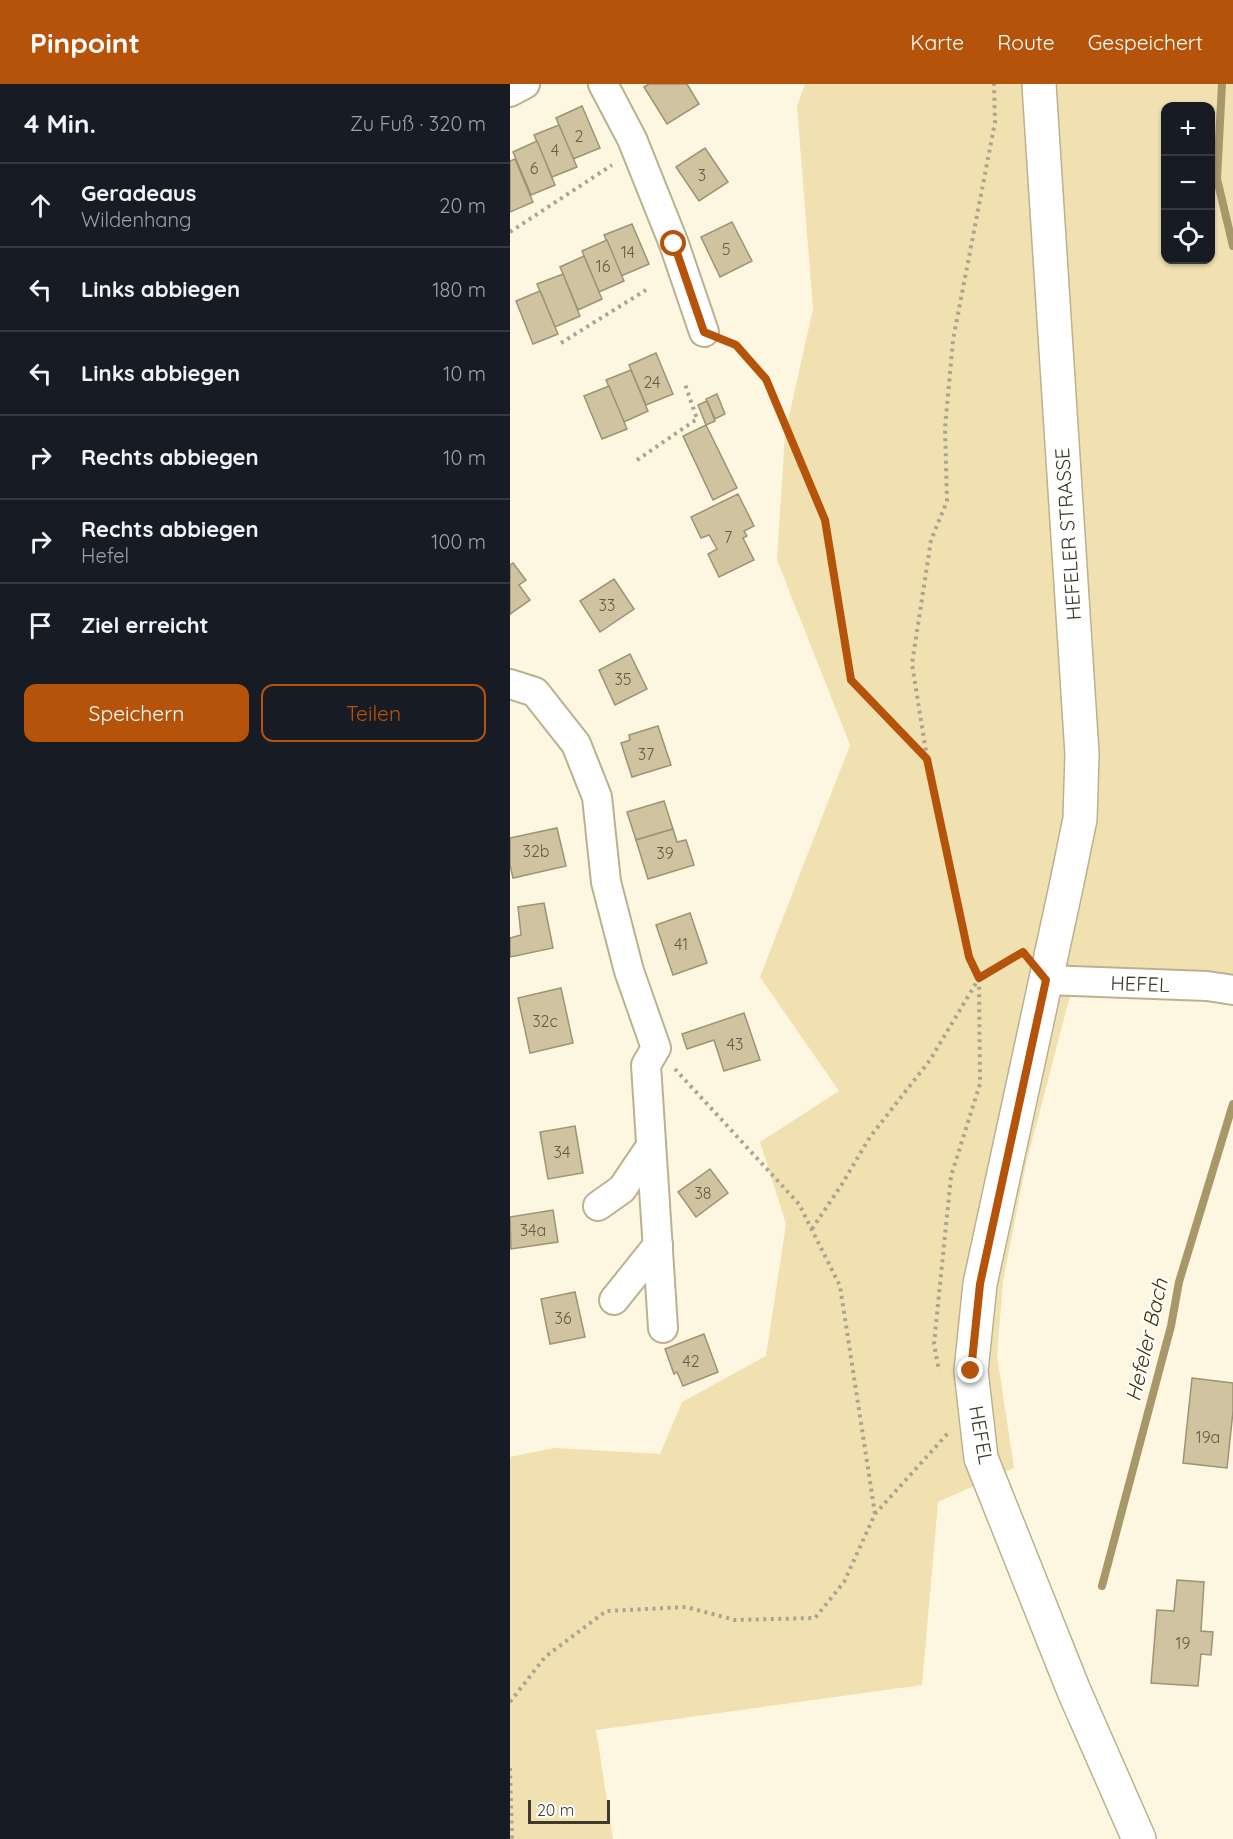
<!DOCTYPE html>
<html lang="de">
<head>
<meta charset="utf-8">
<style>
  body { margin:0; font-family:Quicksand,sans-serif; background:#242831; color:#f1f3f6 }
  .controls { position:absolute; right:18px; top:18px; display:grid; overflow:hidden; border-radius:12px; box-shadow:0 2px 4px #0004 }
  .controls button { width:54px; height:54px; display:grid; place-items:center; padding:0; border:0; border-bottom:2px solid #363941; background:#171b24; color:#f1f3f6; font:30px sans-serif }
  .scale { position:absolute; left:18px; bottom:15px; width:82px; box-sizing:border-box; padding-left:6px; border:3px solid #3e392b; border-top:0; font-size:16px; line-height:21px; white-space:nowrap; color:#3e392b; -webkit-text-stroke:4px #fff; paint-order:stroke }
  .stop { position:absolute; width:18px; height:18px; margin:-14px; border:4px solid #b45309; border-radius:50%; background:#fff }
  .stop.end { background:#b45309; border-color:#fff; box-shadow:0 2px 6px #0008 }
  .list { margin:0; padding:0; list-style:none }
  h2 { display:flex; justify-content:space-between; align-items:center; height:78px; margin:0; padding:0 24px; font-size:26px }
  h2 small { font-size:20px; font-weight:400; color:#9ea1a6 }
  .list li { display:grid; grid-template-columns:39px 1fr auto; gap:18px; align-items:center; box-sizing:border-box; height:84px; padding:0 24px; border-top:2px solid #363941 }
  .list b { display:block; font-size:22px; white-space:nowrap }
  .list p { margin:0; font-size:20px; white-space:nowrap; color:#9ea1a6 }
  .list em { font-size:20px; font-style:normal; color:#9ea1a6 }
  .actions { display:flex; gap:12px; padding:18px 24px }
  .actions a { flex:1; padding:14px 0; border:2px solid #b45309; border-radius:12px; text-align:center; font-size:21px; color:#b45309 }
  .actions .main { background:#b45309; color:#fff }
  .icon { flex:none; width:33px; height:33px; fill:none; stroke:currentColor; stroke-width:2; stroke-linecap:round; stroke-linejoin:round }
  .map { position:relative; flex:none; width:723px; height:1755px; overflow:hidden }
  header { display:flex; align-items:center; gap:36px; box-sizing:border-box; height:84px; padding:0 30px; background:#b45309; color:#fff }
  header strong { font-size:28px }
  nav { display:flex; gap:33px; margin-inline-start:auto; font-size:21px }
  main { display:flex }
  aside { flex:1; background:#171b24 }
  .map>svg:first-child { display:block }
</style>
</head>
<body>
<header>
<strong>Pinpoint</strong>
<nav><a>Karte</a><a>Route</a><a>Gespeichert</a></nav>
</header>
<main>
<aside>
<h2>4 Min.<small>Zu Fuß · 320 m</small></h2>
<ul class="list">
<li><svg class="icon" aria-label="ahead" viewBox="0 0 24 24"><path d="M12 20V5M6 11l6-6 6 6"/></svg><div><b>Geradeaus</b><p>Wildenhang</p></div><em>20 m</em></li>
<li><svg class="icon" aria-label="left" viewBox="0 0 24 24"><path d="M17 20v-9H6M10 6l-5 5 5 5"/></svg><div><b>Links abbiegen</b></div><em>180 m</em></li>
<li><svg class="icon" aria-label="left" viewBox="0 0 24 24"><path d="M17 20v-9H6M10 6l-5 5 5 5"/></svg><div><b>Links abbiegen</b></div><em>10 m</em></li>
<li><svg class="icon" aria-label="right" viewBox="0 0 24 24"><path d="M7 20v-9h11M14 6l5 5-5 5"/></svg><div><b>Rechts abbiegen</b></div><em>10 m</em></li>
<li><svg class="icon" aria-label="right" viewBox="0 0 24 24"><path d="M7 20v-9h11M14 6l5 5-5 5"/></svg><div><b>Rechts abbiegen</b><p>Hefel</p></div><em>100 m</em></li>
<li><svg class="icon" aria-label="arrive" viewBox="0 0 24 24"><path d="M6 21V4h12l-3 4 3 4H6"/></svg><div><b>Ziel erreicht</b></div></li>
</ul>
<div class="actions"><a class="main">Speichern</a><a>Teilen</a></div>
</aside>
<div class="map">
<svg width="723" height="1755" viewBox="0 0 723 1755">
  <rect width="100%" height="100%" fill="#fdf6e1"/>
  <!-- green -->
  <path fill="#f1e1b0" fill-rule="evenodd" d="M295,0h428v909l-162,-1 -45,172 -23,117 -6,74 17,113 -76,34 -16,183 -326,45 17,109h-103v-382l44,-9 106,6 22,-52 84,-46 20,-132 -26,-82 79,-51 -79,-114 90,-232 -73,-185 8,-126 28,-125 -16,-202zM656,22h44v154h-44z"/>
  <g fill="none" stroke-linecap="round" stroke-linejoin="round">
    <!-- stream -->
    <g stroke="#a89869" stroke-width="8">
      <path d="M712,0l-5,95 16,67"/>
      <path d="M592,1502l69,-260 8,-44 54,-178"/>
    </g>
  </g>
  <!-- building -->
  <g fill="#cfc3a0" stroke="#9e9372" stroke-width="1.5">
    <path d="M139,0h38l12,20 -32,20 -23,-37z"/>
    <path d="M72,22l18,42 -27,11 -17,-41z"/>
    <path d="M49,41l18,42 -25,10 -18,-42z"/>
    <path d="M27,57l18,44 -24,10 -18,-43z"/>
    <path d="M195,64l23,34 -29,19 -23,-34z"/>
    <path d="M5,75l18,43 -23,10v-51z"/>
    <path d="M222,138l20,39 -32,16 -19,-40z"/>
    <path d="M122,140l17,40 -28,12 -17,-41z"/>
    <path d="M97,156l17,41 -25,11 -17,-41z"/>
    <path d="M74,172l18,43 -24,11 -18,-43z"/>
    <path d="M53,190l17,42 -25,11 -18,-43z"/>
    <path d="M30,207l18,43 -25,10 -17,-43z"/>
    <path d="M146,269l17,41 -27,11 -17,-40z"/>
    <path d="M121,286l17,41 -24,11 -18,-42z"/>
    <path d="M99,302l18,43 -25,10 -18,-43z"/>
    <path d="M207,310l8,20 -10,5 -9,-20z"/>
    <path d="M197,317l8,20 -9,4 -8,-20z"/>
    <path d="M196,341l31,63 -24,12 -30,-64z"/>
    <path d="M228,410l16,32 -10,5 3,5 -4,2 11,22 -35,17 -11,-23 9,-5 -8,-14 -8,3 -10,-21z"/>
    <path d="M3,479l13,17 -7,5 11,15 -20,14v-49z"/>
    <path d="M104,495l20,30 -34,23 -20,-31z"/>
    <path d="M120,570l17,35 -32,16 -16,-35z"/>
    <path d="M148,642l13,39 -39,12 -11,-34 9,-3 -1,-5z"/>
    <path d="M154,717l9,28 -37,11 -9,-28z"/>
    <path d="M47,744l9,38 -53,12 -3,-13v-27z"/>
    <path d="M163,745l4,13 9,-2 8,25 -46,14 -12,-39z"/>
    <path d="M34,819l9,45 -43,9v-19l11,-3 -3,-28z"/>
    <path d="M180,829l17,50 -34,12 -17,-50z"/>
    <path d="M51,904l12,55 -43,10 -12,-55z"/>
    <path d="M234,929l16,47 -36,11 -10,-31 -27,9 -5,-15z"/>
    <path d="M65,1042l8,47 -35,6 -8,-47z"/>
    <path d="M200,1085l18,24 -32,24 -18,-25z"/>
    <path d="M43,1126l5,32 -47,7 -1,-32z"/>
    <path d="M65,1208l10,45 -35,7 -9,-45z"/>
    <path d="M194,1250l14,38 -35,14 -6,-14 -3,2 -9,-25z"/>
    <path d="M682,1294l41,5v28l-6,57 -44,-5z"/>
    <path d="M667,1496l27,2 -3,49 12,1 -2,23 -10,-1 -3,32 -47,-3 6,-73 17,1z"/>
  </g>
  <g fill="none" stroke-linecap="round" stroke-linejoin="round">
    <defs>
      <g id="minor">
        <path d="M93,0l29,55 42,105 30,88"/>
        <path d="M0,8l15,-8"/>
        <path d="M0,600l25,8 41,52 21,53 9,85 23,89 27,77 -10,17 17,263"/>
        <path d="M536,896l161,6 26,4"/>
        <path d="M88,1122l24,-17 29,-43"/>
        <path d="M104,1216l44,-55"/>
      </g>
      <path id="major" d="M529,0l43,670 -2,65 -14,68 -86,397 -9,87 10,87 93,233 65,148"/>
    </defs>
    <!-- minor casing -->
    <use href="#minor" stroke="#bcb18f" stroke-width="32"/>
    <!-- major casing -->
    <use href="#major" stroke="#bcb18f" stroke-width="36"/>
    <!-- path -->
    <g stroke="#aaa492" stroke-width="4" stroke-dasharray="3 4.5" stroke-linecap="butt">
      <path d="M0,148l102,-67"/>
      <path d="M218,258l8,4 30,33 59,141 26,160 76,79 42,198 10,21 1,106 -29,92 -17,168 5,27"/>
      <path d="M51,259l85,-53"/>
      <path d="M127,376l60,-41 -12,-35"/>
      <path d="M417,674l-15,-94 19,-124 16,-39 -2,-73 8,-88 42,-218 -1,-38"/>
      <path d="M165,985l124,135 41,82 35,228"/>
      <path d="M302,1145l30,-45 28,-47 60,-77 49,-82 42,-25"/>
      <path d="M0,1618l35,-45 61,-46 80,-4 49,13 80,-2 29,-36 31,-68 74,-82"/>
      <path d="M0,1684l2,71"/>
    </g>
    <!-- minor -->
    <use href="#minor" stroke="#fff" stroke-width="28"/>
    <!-- major -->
    <use href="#major" stroke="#fff" stroke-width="33"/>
  </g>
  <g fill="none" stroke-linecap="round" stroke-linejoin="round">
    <!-- route -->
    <path stroke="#b45309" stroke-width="8" d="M164,160l30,88 32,13 30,34 59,141 26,160 76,79 42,198 10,21 44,-26 23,28 -66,304 -9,87"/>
  </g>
  <g text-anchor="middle" stroke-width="4.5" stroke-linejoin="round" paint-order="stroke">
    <!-- number labels -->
    <g font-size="16" fill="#625c48">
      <text x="69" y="58">2</text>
      <text x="45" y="72">4</text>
      <text x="24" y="90">6</text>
      <text x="192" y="97">3</text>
      <text x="216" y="171">5</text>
      <text x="118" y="174">14</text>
      <text x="93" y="188">16</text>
      <text x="142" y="304">24</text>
      <text x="218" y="459">7</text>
      <text x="97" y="527">33</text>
      <text x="113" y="601">35</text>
      <text x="136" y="676">37</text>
      <text x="26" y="773">32b</text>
      <text x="155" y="775">39</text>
      <text x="171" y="866">41</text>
      <text x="35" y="943">32c</text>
      <text x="225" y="966">43</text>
      <text x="52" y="1074">34</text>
      <text x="193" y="1115">38</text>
      <text x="23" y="1152">34a</text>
      <text x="53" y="1240">36</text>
      <text x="181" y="1283">42</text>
      <text x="698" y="1359">19a</text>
      <text x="673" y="1565">19</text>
    </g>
    <!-- street labels -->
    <g font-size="20" fill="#3e392b" stroke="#fff">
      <text transform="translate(558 450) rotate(-94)" y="7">HEFELER STRASSE</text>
      <text transform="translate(630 900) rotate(2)" y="7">HEFEL</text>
      <text transform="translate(471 1351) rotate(80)" y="7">HEFEL</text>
    </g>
    <!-- water labels -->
    <g font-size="21" font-style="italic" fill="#3f3100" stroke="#fff">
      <text transform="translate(637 1256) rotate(-77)" y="7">Hefeler Bach</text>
    </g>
  </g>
</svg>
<div class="controls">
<button>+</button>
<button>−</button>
<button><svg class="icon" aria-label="locate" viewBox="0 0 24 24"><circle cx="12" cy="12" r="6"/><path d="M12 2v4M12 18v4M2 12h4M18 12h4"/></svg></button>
</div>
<div class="scale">20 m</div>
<div class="stop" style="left:164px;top:160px"></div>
<div class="stop end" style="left:461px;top:1287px"></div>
</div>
</main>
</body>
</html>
